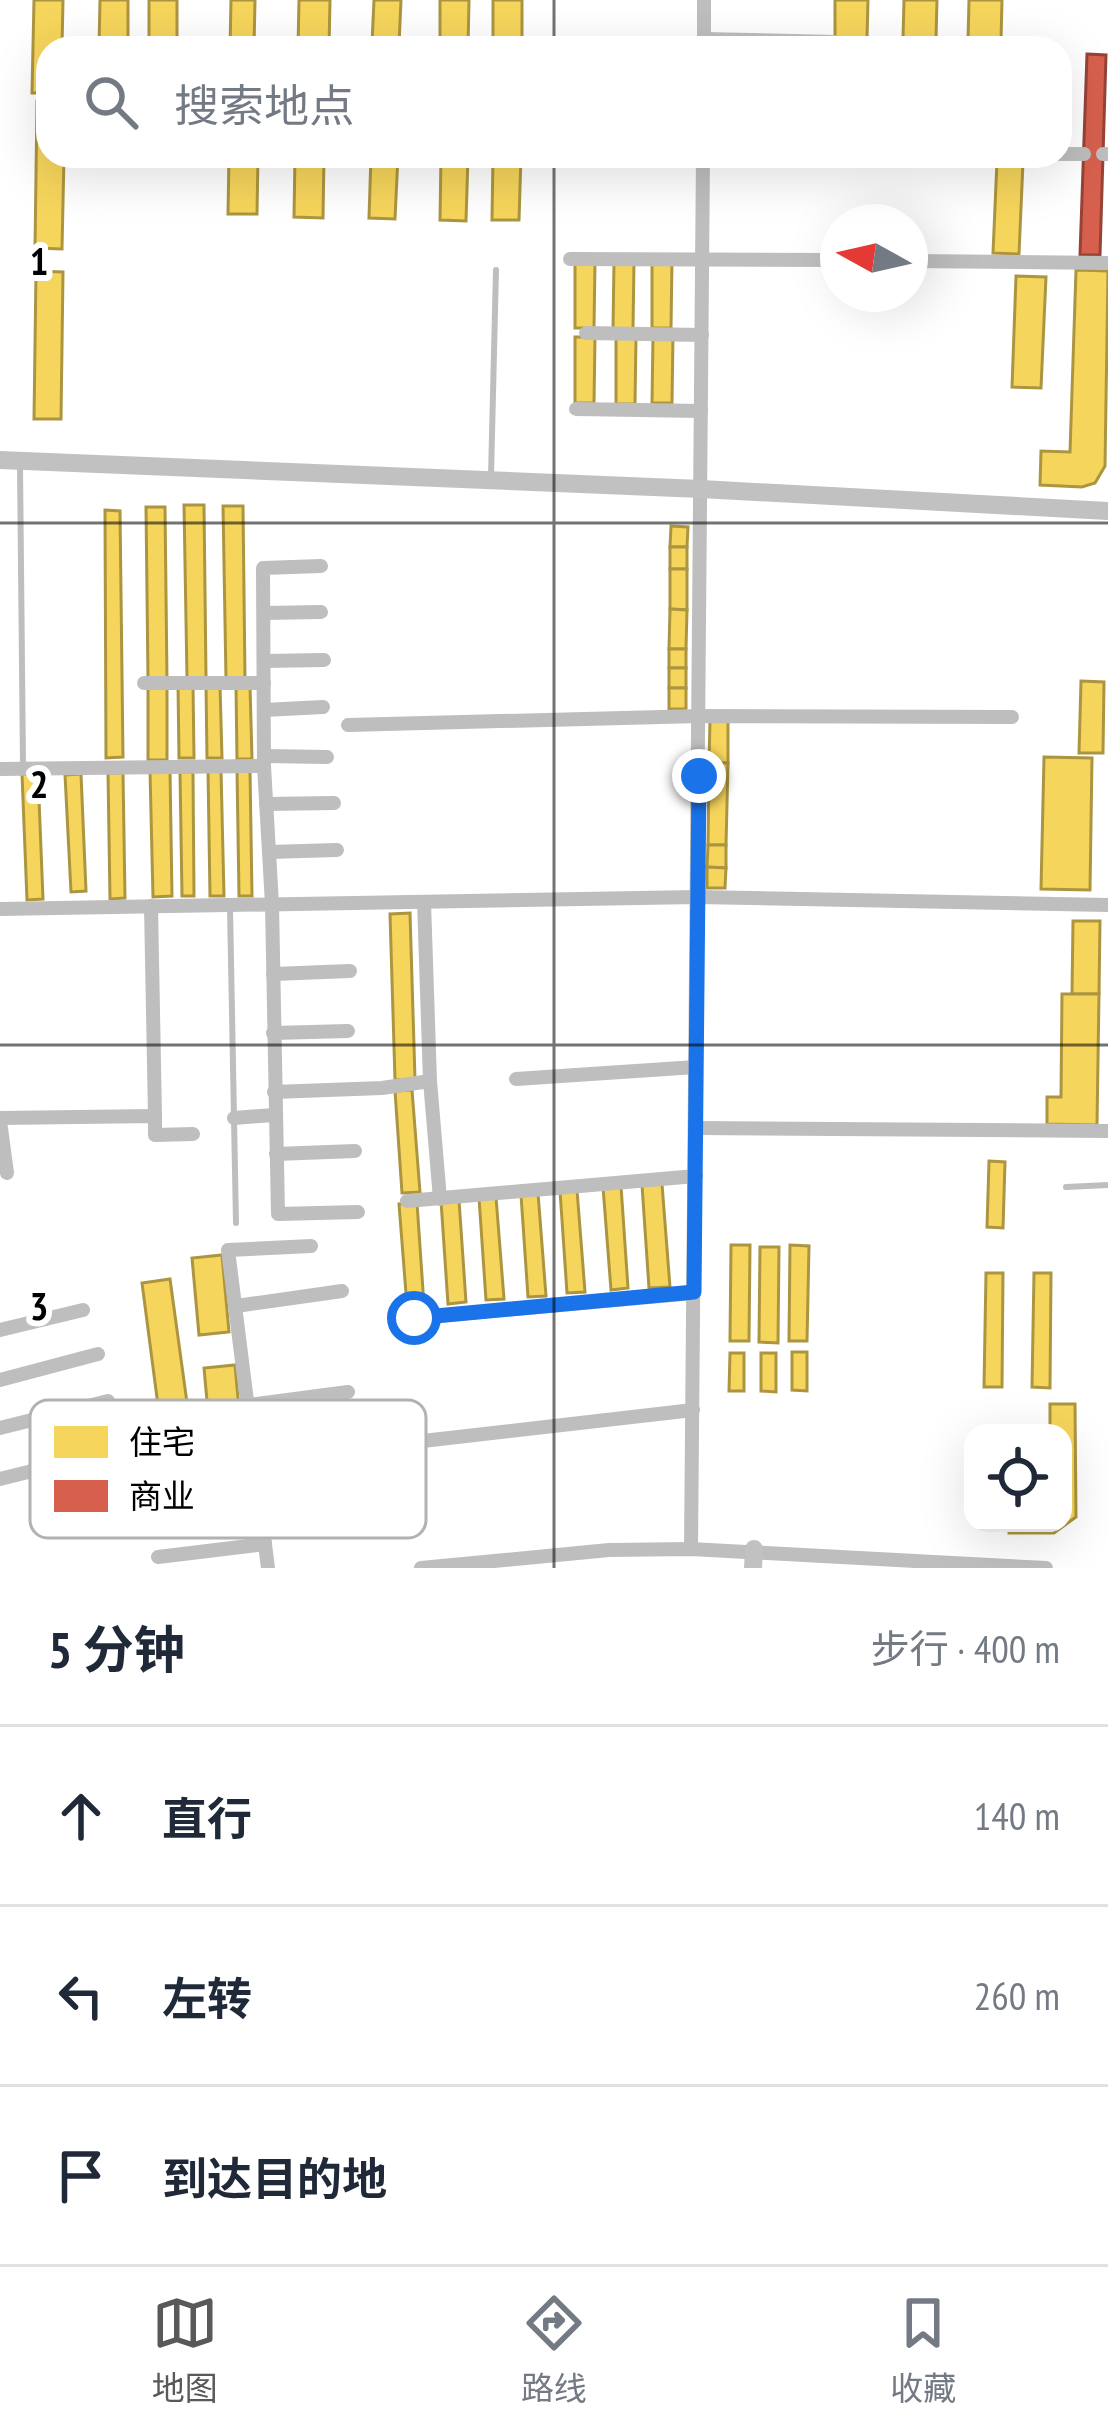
<!DOCTYPE html>
<html lang="zh">
<head>
<meta charset="utf-8">
<style>
  body { margin:0; font-family:"PT Sans Narrow","Noto Sans SC",sans-serif; background:#f2f2f3; color:#1f2937 }
  .controls { position:absolute; right:36px; bottom:36px; display:grid; overflow:hidden; border-radius:24px; box-shadow:0 12px 48px #0002 }
  .controls button { width:108px; height:108px; display:grid; place-items:center; padding:0; border:0; border-bottom:3px solid #e0e1e3; background:#fff; color:#1f2937; font:60px sans-serif }
  .compass { position:absolute; left:820px; top:204px; width:108px; height:108px; border-radius:50%; background:#fff; box-shadow:0 12px 48px #0002; rotate:278deg }
  .stop { position:absolute; width:36px; height:36px; margin:-27px; border:9px solid #1a73e8; border-radius:50%; background:#fff }
  .stop.end { background:#1a73e8; border-color:#fff; box-shadow:0 3px 12px #0008 }
  .list { margin:0; padding:0; list-style:none }
  h2 { display:flex; justify-content:space-between; align-items:center; height:156px; margin:0; padding:0 48px; font-size:51px }
  h2 small { font-size:39px; font-weight:400; color:#747a83 }
  .list li { display:grid; grid-template-columns:78px 1fr auto; gap:36px; align-items:center; box-sizing:border-box; height:180px; padding:0 48px; border-top:3px solid #e0e1e3 }
  .list b { display:block; font-size:45px; white-space:nowrap }
  .list em { font-size:39px; font-style:normal; color:#747a83 }
  .icon { flex:none; width:66px; height:66px; fill:none; stroke:currentColor; stroke-width:2; stroke-linecap:round; stroke-linejoin:round }
  .map { position:relative; flex:none; width:1108px; height:1568px; overflow:hidden }
  .search { position:absolute; background:#fff; box-shadow:0 12px 48px #0002; left:36px; right:36px; top:36px; height:132px; display:flex; align-items:center; gap:30px; box-sizing:border-box; padding:0 42px; border-radius:36px; color:#747a83; font-size:45px }
  .sheet { height:696px; background:#fff }
  nav { display:flex; justify-content:space-around; align-items:center; box-sizing:border-box; height:168px; border-top:3px solid #e0e1e3; background:#fff; font-size:33px; color:#747a83 }
  nav a { display:grid; justify-items:center; gap:6px }
  nav .on { color:#595959 }
  .map>svg:first-child { display:block }
</style>
</head>
<body>
<div class="map">
<svg width="1108" height="1568" viewBox="0 0 1108 1568">
  <rect width="100%" height="100%" fill="#fff"/>
  <!-- homes -->
  <g fill="#f6d55c" stroke="#ac9540" stroke-width="3">
    <path d="M34,0h29l-1,48h-14v45h-16z"/>
    <path d="M100,0h28v48h-29z"/>
    <rect x="149" y="0" width="28" height="48"/>
    <path d="M231,0h24l-1,48h-24z"/>
    <path d="M299,0h31l-1,48h-31z"/>
    <path d="M374,0h27l-2,45 -27,-2z"/>
    <path d="M440,0h29l-1,48h-28z"/>
    <rect x="493" y="0" width="29" height="48"/>
    <path d="M835,0h33l-1,38h-32z"/>
    <path d="M904,0h33l-1,39h-33z"/>
    <path d="M969,0h33l-1,41h-33z"/>
    <path d="M37,101h11v55h16l-2,93 -27,-1z"/>
    <path d="M229,156h29l-1,58h-29z"/>
    <path d="M295,156h29l-1,62 -29,-1z"/>
    <path d="M371,156h27l-3,63 -26,-1z"/>
    <path d="M441,156h27l-2,65 -26,-1z"/>
    <path d="M493,156h28l-2,64h-27z"/>
    <path d="M997,161l26,1 -4,92 -26,-1z"/>
    <path d="M575,261l20,1 -1,66h-19z"/>
    <path d="M652,261h20l-1,67h-19z"/>
    <path d="M614,262h20l-1,67h-20z"/>
    <path d="M1076,270l32,1 -3,195 -10,17 -13,4 -42,-2 1,-34 29,1z"/>
    <path d="M36,271l27,1 -2,147h-27z"/>
    <path d="M1016,276l30,1 -5,111 -29,-1z"/>
    <path d="M653,336h20l-1,67h-20z"/>
    <path d="M575,337h20l-1,66h-19z"/>
    <path d="M616,337h20l-1,67h-19z"/>
    <path d="M184,505h20l2,173h-19z"/>
    <path d="M223,506h20l2,173h-19z"/>
    <path d="M146,507h19l2,173h-19z"/>
    <path d="M105,510l15,1 3,246 -17,1z"/>
    <path d="M671,526l17,1 -1,20h-17z"/>
    <rect x="670" y="547" width="17" height="22"/>
    <path d="M670,569h17v41l-17,-1z"/>
    <path d="M670,609l17,1 -1,39h-17z"/>
    <rect x="669" y="649" width="17" height="19"/>
    <rect x="669" y="668" width="17" height="20"/>
    <path d="M1081,681l23,1 -1,71h-24z"/>
    <path d="M178,685h15l1,73h-15z"/>
    <path d="M220,685l2,73h-15l-1,-72z"/>
    <path d="M236,686h14l2,73h-15z"/>
    <rect x="148" y="687" width="19" height="73"/>
    <rect x="669" y="688" width="17" height="21"/>
    <path d="M710,721h18v42h-19z"/>
    <path d="M1044,757l48,1 -2,132 -49,-1z"/>
    <path d="M709,763h19l-2,82h-18z"/>
    <path d="M170,770l2,126 -19,1 -3,-126z"/>
    <path d="M208,770h13l3,126h-14z"/>
    <path d="M237,770h13l2,126h-13z"/>
    <path d="M180,772h13l1,124h-12z"/>
    <path d="M108,773h15l2,125 -15,1z"/>
    <path d="M22,774h16l5,125 -16,1z"/>
    <path d="M81,774l5,117 -15,1 -6,-117z"/>
    <path d="M708,845h18v23l-19,-1z"/>
    <path d="M707,867l19,1 -1,20h-18z"/>
    <path d="M410,913l5,166 -20,1 -5,-166z"/>
    <path d="M1073,921h27l-1,73h-27z"/>
    <path d="M1062,994h37l-2,131 -50,-1v-27h14z"/>
    <path d="M412,1090l8,102 -18,1 -7,-102z"/>
    <path d="M989,1161l16,1 -2,66 -16,-1z"/>
    <path d="M662,1184l8,103 -21,1 -7,-103z"/>
    <path d="M621,1186l7,102 -17,2 -8,-103z"/>
    <path d="M577,1190l8,102 -18,1 -7,-102z"/>
    <path d="M538,1193l8,103 -18,1 -7,-102z"/>
    <path d="M496,1197l8,102 -18,1 -7,-102z"/>
    <path d="M459,1200l7,102 -18,2 -7,-103z"/>
    <path d="M417,1203l7,102 -17,1 -8,-102z"/>
    <path d="M731,1245h19l-1,96h-19z"/>
    <path d="M790,1245l19,1 -2,95h-18z"/>
    <path d="M760,1247h19l-1,96 -19,-1z"/>
    <path d="M222,1255l7,77 -30,3 -7,-77z"/>
    <path d="M986,1273h17l-1,114h-18z"/>
    <path d="M1034,1273h17l-1,115 -18,-1z"/>
    <path d="M170,1279l18,131 -29,3 -17,-130z"/>
    <path d="M792,1352h15v39l-15,-1z"/>
    <path d="M730,1353h14v38h-15z"/>
    <path d="M761,1353h15v39l-15,-1z"/>
    <path d="M235,1365l7,77 -31,3 -7,-77z"/>
    <path d="M1050,1404h25l1,113 -22,16h-45v-10h54v-90h-13z"/>
  </g>
  <!-- shops -->
  <path fill="#d6604d" stroke="#964336" stroke-width="3" d="M1087,54l19,1 -6,200h-20z"/>
  <g fill="none" stroke-linecap="round" stroke-linejoin="round">
    <!-- lane -->
    <g stroke="#bebebe" stroke-width="6">
      <path d="M20,466l3,299"/>
      <path d="M491,476l5,-206"/>
      <path d="M230,908l6,315"/>
      <path d="M1066,1187l42,-2"/>
    </g>
    <!-- street -->
    <g stroke="#bebebe" stroke-width="14">
      <path d="M704,39l131,3"/>
      <path d="M704,43v-43"/>
      <path d="M1060,154h24"/>
      <path d="M1103,154h5"/>
      <path d="M570,259l268,1"/>
      <path d="M910,261l198,2"/>
      <path d="M586,333l116,2"/>
      <path d="M576,409l125,2"/>
      <path d="M321,566l-58,2 1,198 8,138 6,310 80,-2"/>
      <path d="M264,613l57,-1"/>
      <path d="M264,661l60,-1"/>
      <path d="M144,683h120"/>
      <path d="M264,710l59,-3"/>
      <path d="M348,725l352,-9 312,1"/>
      <path d="M264,756l63,1"/>
      <path d="M0,769l264,-3"/>
      <path d="M266,804l68,-1"/>
      <path d="M269,852l68,-2"/>
      <path d="M424,902l6,179 10,118"/>
      <path d="M151,906l4,210"/>
      <path d="M0,909l697,-12 411,8"/>
      <path d="M273,974l77,-3"/>
      <path d="M273,1033l75,-2"/>
      <path d="M516,1079l180,-12"/>
      <path d="M274,1092l108,-4 48,-7"/>
      <path d="M0,1118l155,-2v19l38,-1"/>
      <path d="M234,1118l40,-3"/>
      <path d="M0,1121l7,52"/>
      <path d="M696,1128l412,3"/>
      <path d="M276,1154l79,-3"/>
      <path d="M407,1201l289,-25"/>
      <path d="M236,1306l106,-15"/>
      <path d="M414,1318l280,-25"/>
      <path d="M0,1330l83,-20"/>
      <path d="M0,1380l98,-26"/>
      <path d="M248,1405l100,-13"/>
      <path d="M0,1428l108,-27"/>
      <path d="M414,1442l279,-32"/>
      <path d="M255,1466l94,-12"/>
      <path d="M0,1479l121,-30"/>
      <path d="M154,1492l103,-12"/>
      <path d="M264,1533l96,-14"/>
      <path d="M691,1549l12,-1393"/>
      <path d="M158,1557l107,-13"/>
      <path d="M268,1568l-40,-318 83,-4"/>
      <path d="M421,1568l188,-18 82,-1 355,19"/>
    </g>
    <!-- secondary -->
    <g stroke="#c1c1c1" stroke-width="18">
      <path d="M0,460l701,29 407,22"/>
      <path d="M753,1568l1,-19"/>
    </g>
  </g>
  <g fill="none" stroke-linecap="round" stroke-linejoin="round">
    <!-- route -->
    <path stroke="#1a73e8" stroke-width="15" d="M414,1318l280,-26 5,-516"/>
  </g>
  <!-- grid -->
  <path fill="none" stroke="#000" stroke-width="3" stroke-opacity="0.55" d="M554,0v48M554,156v1412M0,523h1108M0,1045h1108"/>
  <!-- legend -->
  <rect x="30" y="1400" width="396" height="138" rx="18" fill="#fff" stroke="#b2b2b2" stroke-width="3"/>
  <rect x="54" y="1426" width="54" height="32" fill="#f6d55c"/>
  <rect x="54" y="1480" width="54" height="32" fill="#d6604d"/>
  <g font-size="33" fill="#000">
    <text x="129" y="1454">住宅</text>
    <text x="129" y="1508">商业</text>
  </g>
  <g font-size="39" text-anchor="middle" font-weight="bold" fill="#000" stroke="#fff" stroke-width="12" stroke-linejoin="round" paint-order="stroke">
    <text x="39" y="275">1</text>
    <text x="39" y="798">2</text>
    <text x="39" y="1320">3</text>
  </g>
</svg>
<div class="controls">
<button><svg class="icon" aria-label="locate" viewBox="0 0 24 24"><circle cx="12" cy="12" r="6"/><path d="M12 2v4M12 18v4M2 12h4M18 12h4"/></svg></button>
</div>
<svg class="compass" viewBox="-18 -18 36 36"><path d="M0-13l5 13h-10z" fill="#e53935"/><path d="M0 13l5-13h-10z" fill="#747a83"/></svg>
<div class="stop" style="left:414px;top:1318px"></div>
<div class="stop end" style="left:699px;top:776px"></div>
<div class="search"><svg class="icon" aria-label="search" viewBox="0 0 24 24"><circle cx="10" cy="10" r="6"/><path d="M15 15l6 6"/></svg>搜索地点</div>
</div>
<section class="sheet">
<h2>5 分钟<small>步行 · 400 m</small></h2>
<ul class="list">
<li><svg class="icon" aria-label="ahead" viewBox="0 0 24 24"><path d="M12 20V5M6 11l6-6 6 6"/></svg><div><b>直行</b></div><em>140 m</em></li>
<li><svg class="icon" aria-label="left" viewBox="0 0 24 24"><path d="M17 20v-9H6M10 6l-5 5 5 5"/></svg><div><b>左转</b></div><em>260 m</em></li>
<li><svg class="icon" aria-label="arrive" viewBox="0 0 24 24"><path d="M6 21V4h12l-3 4 3 4H6"/></svg><div><b>到达目的地</b></div></li>
</ul>
</section>
<nav>
<a class="on"><svg class="icon" aria-label="map" viewBox="0 0 24 24"><path d="M3 6l6-2 6 2 6-2v14l-6 2-6-2-6 2zM9 4v14M15 6v14"/></svg>地图</a>
<a><svg class="icon" aria-label="directions" viewBox="0 0 24 24"><path d="M12 3l9 9-9 9-9-9zM9 14v-3h6M13 9l2 2-2 2"/></svg>路线</a>
<a><svg class="icon" aria-label="saved" viewBox="0 0 24 24"><path d="M7 4h10v16l-5-4-5 4z"/></svg>收藏</a>
</nav>
</body>
</html>
